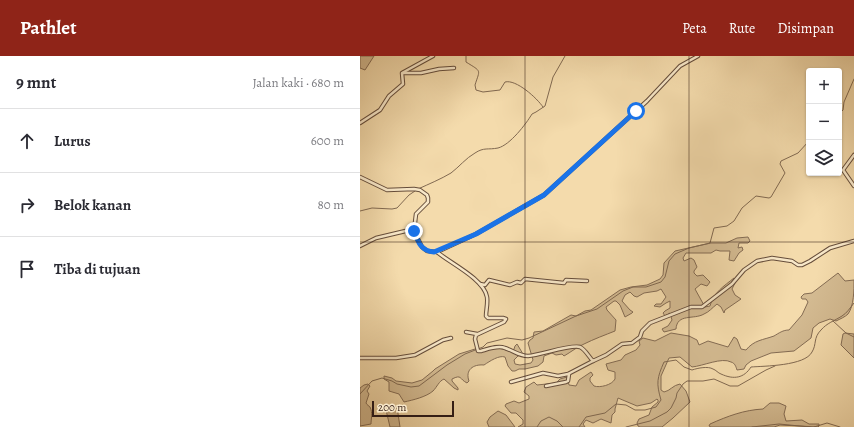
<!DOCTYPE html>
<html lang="id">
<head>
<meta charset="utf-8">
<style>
  body { margin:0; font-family:Alegreya,serif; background:#f7f7f7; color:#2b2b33 }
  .controls { position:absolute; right:12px; top:12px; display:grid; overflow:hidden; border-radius:4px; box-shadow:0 1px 3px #0004 }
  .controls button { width:36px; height:36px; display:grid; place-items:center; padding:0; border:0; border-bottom:1px solid #e1e1e2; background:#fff; color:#2b2b33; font:20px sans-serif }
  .scale { position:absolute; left:12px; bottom:10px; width:82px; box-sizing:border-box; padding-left:4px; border:2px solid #351e15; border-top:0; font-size:11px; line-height:14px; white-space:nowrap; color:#351e15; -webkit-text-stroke:3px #f8e8c9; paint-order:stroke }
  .stop { position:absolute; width:12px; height:12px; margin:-9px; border:3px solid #1a73e8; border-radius:50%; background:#fff }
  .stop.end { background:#1a73e8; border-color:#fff; box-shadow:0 1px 4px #0008 }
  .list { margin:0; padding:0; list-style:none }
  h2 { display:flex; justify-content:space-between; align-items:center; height:52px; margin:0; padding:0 16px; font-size:17px }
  h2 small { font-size:13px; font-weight:400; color:#7c7c81 }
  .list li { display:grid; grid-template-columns:26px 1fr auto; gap:12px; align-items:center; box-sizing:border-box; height:64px; padding:0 16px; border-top:1px solid #e1e1e2 }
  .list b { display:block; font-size:15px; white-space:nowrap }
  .list em { font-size:13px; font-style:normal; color:#7c7c81 }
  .icon { flex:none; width:22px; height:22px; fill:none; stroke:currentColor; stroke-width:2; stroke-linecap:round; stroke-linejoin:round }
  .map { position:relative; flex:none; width:494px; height:371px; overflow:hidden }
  header { display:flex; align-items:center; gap:24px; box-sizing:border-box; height:56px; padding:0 20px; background:#8f2418; color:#fff }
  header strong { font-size:19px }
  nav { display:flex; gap:22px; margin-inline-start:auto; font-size:14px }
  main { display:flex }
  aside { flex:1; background:#fff }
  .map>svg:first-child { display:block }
</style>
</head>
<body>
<header>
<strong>Pathlet</strong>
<nav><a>Peta</a><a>Rute</a><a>Disimpan</a></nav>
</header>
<main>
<aside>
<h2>9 mnt<small>Jalan kaki · 680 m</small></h2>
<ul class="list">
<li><svg class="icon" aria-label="ahead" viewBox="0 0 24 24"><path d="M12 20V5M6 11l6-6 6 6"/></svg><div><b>Lurus</b></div><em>600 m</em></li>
<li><svg class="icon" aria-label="right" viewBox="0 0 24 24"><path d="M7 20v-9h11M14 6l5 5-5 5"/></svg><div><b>Belok kanan</b></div><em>80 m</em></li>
<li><svg class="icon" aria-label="arrive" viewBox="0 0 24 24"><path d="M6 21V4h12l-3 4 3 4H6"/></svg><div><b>Tiba di tujuan</b></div></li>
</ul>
</aside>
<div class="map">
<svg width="494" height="371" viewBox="0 0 494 371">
  <rect width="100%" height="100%" fill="#f4dbac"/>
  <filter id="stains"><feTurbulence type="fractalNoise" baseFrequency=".005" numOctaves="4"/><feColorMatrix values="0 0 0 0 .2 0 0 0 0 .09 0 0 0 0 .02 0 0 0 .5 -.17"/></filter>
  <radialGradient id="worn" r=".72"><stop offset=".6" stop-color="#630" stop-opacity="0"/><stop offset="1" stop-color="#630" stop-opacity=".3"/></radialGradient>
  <!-- green -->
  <g fill="#d4bb92" stroke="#846c54">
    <path d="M0,0h14l-9,14 -5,-2z"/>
    <path d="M388,181l2,4 -2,2h-9l-1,5 4,-1 1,3 -4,3 -5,8 -5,-1 1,-9h-10l-4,-1 -5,3h-25l-3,5 1,3 7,-3 3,2 3,7 -3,4v2l3,3 6,-1 7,7 -3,4 -6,-2 -6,5 10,18 5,-1c3,-13 14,-20 24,-28l2,3 -4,8 3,6 6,4 -16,11 -1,3 -3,-6 -4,-3c-5,4 -8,8 -13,10 -10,6 -27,-1 -28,15l-12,3 -2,-3 6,-3 4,-6 -2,-7 -5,3 -2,-3 2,-2 5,-3v-7l-4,2 -6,4 -6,-1 2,-2h5l5,-7 -5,-8 -4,2 -13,2 -7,4 -3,-1 -4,-4 -5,3 -3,6 8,9 3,2 -1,1 -7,4 -5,-12 -4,-4h-2l-8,6 1,3 9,10 -1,11c-10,4 -21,8 -31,13 -7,3 -13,8 -20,12l-2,-2 -6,1 -4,-2 -8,3 -1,6 -5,4 -13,3h-6l-4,2h-3l-4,-5 -3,-9c-6,-2 -15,4 -21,8 -11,-1 -19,5 -15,16l-2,2c-8,-4 -5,-9 -15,-4v2l6,7v2l-4,-2 -10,-9c-5,2 -7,8 -11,12 -7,6 -20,9 -29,11l-5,-8 -10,-3v-9l-5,-3v-3l8,2 4,3 16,2 10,-3 11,-9 2,-2 24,-15 16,-5 3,2c4,0 8,-4 12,-4 8,0 16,3 23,5l2,-6 2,-2 6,10 -5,2 -4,4 1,4 5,1 11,-2 2,-3 -5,-17 2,-3 3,-2 1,-6 9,-1 28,-16 5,1 9,-5 6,-1 29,-20 11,-3 16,-2 13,-6 3,-4 1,-12 11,-12 36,-8h15l11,-5z"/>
    <path d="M478,217l7,8 9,-1c0,10 0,26 -6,34 -3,3 -8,5 -12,7l-6,-2 -11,4 -6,5 -2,10 -17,13 -23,2 -20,8 -5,4 -2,4 -7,1c-1,-3 -2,-7 -6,-8 -9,-5 -28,4 -39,5l-12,-10 -11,1 -8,18v14l3,2c6,-1 9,-7 16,-8l6,7 4,11 -17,16 -11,9h-22l-2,-1 -1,-3 2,-4 10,-4 3,-8 6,-5v-2l-1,-1 -6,4 -14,3 -19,-8 -3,11v3l-3,3 -1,8 -10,-4 -8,4 -7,-3 -3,4 2,3h-67l5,-3v-4l-7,-7h-5l-6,-7 1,-2 8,-3 5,2 10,-4v-3l-5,-4 2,-5 8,-5 3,3 19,-2 4,-4 7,-2 2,8 7,1 3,-6 12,-8 2,3 -3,3v3l4,5c6,2 18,-1 21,-7v-7l-7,-2 -2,-6 15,-4 4,-5 11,-5 4,-5 -1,-4 4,-3 12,3 16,-8 18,3 8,4 2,5 9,-4 20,6 6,-10 3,2 4,10 5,1c8,-10 17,-10 28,-14 5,-3 9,-6 15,-6l13,-15 6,-13 -2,-3h-4l-1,-2 3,-3 8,-1z"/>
    <path d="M485,277l9,1v24l-13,-13 2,-11z"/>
    <path d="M8,328l2,2 -3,5 2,3 -3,9c1,2 3,3 4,4 3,6 1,12 1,17l-11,2v-38l4,-3z"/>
    <path d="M410,347h9l7,3 -2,8 2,7 16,-1 7,4h10v2l-1,1 -38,-2 -6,2h-63l-2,-1 1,-2c18,-8 34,-14 53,-15z"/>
    <path d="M34,350l3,1 3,20h-10l-4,-17z"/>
    <path d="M138,355l8,4 9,12h-26l-2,-5 3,-5z"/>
  </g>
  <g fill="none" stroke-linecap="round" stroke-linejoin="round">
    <!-- stream -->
    <g stroke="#816951" stroke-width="1">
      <path d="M106,0v6c16,10 14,7 9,23l1,5 7,2 17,-2 5,-8c11,-3 32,16 38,25"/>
      <path d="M479,58l4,-4 1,-8 10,-23"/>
      <path d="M58,133c11,-5 23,-10 33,-16 8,-6 15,-15 24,-20 9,-6 13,-3 23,-5 12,-3 28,-24 34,-34l4,-2 9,-6 8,-29 12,-21"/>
      <path d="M0,155l12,-3 20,1 5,-1 12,-13 6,-4"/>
      <path d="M473,265l13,12 8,4"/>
      <path d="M0,338l12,-13 10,-3 10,3 5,3 14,3 8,-1 28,-21 18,-11 18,-7 4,-4 20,-5 15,2 7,-2 47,-22 21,-7 26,-18 10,-4h13l15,-5 4,-5 4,-16 6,-7 14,-6 21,-5 4,-15 13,-2 7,-5 8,-13 14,-12 13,2 2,-1 14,-24 -5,-9 1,-3 17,-8 11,-12"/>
      <path d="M177,371l4,-6 8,-4 8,4 6,6"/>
      <path d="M219,371l7,-10 19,-4 11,-9 10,1 9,5h10l11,-3 5,-7c-5,-17 -4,-22 3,-38l12,-2 8,7 8,3c6,-2 16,-4 21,-1 3,1 5,4 8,5 13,6 23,4 30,-7 13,-1 54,-1 61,-15 5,-8 1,-14 9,-22 6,-7 13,-9 21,-14 5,-3 8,-8 12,-13"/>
      <path d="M266,371l24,-6 17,-9 4,-4 5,-10 1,-5 6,-9 4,-3h16l11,-2 16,7h8l28,-16 9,-4"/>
      <path d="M392,371l27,-3 31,3"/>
      <path d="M454,371l13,-4 13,4"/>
    </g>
    <defs>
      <g id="minor">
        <path d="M43,17h18l18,-4 15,-1"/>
        <path d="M0,67l20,-13 9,-14 14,-12 -1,-11 31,-17"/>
        <path d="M494,99l-11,15 11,16"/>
        <path d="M0,121l27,13 27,-1 6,1 7,5 1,3v4l-12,12 -2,17 8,16 5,4 10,1 39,-18 68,-39 103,-94 33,-35 18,-10"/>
        <path d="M0,190l16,-8 38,-9"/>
        <path d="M77,196c13,11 47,27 50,45 1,7 -1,13 -1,19l2,2h15l3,1 -2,3 -28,13 -1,4 3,12h3c7,-2 17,-6 24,-3 9,3 14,8 23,8 13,-1 43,-12 52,-9 5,2 9,10 13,14l13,-6 16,-11 10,-1 8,-6 2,-6 8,-8 41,-16h11l30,-23 12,-14 13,-9 15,-3 20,3 6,4h4l8,-4 20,-13 24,-7"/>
        <path d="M120,228l5,1 4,-5 21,5 7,-3 4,1 4,-4 39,4 2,-3 21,1"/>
        <path d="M106,276l11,2"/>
        <path d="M0,302h36l19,-3 28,-15 8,-2"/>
        <path d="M151,326l32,-9 15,3 10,-2 25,-13"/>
        <path d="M186,330l20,-4 2,-1 1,-7"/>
      </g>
    </defs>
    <!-- minor casing -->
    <use href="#minor" stroke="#654d3b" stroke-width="4.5"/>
    <!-- minor -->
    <use href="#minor" stroke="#f8e8c9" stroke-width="2.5"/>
  </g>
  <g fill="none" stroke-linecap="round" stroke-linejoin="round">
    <!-- route -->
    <path stroke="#1a73e8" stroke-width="5" d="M54,175c4,11 7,20 20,21l42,-18 68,-39 92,-84"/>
  </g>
  <!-- grid -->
  <path fill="none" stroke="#351e15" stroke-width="1" stroke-opacity="0.55" d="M165,0v371M329,0v371M0,186h494"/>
  <rect width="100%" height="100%" filter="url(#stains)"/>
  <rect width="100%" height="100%" fill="url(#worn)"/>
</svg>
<div class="controls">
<button>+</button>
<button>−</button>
<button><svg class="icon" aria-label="layers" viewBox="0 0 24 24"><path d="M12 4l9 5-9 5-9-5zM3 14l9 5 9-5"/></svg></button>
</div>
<div class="scale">200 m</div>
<div class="stop" style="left:276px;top:55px"></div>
<div class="stop end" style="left:54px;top:175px"></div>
</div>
</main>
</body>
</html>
